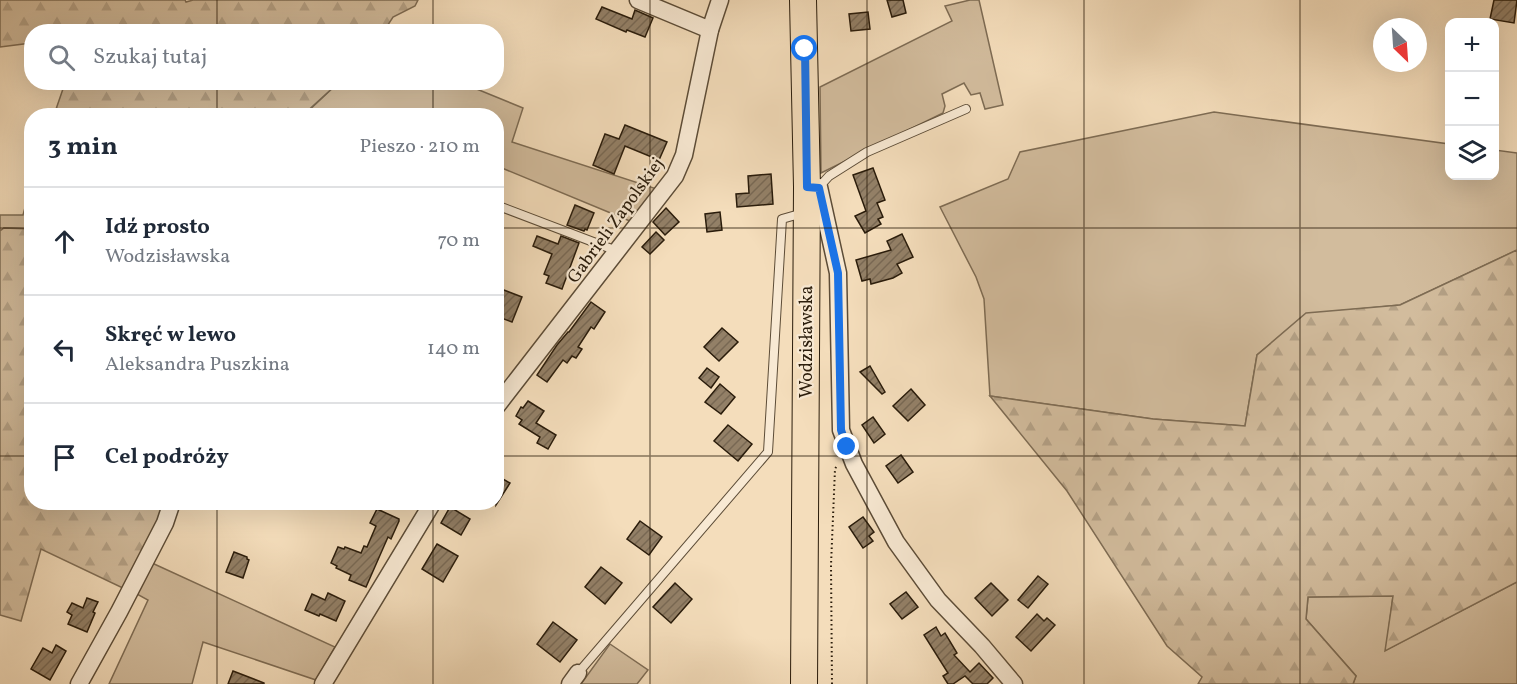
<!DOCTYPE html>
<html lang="pl">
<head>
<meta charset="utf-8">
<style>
  body { margin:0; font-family:Vollkorn,serif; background:#f2f2f3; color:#1f2937 }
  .controls { position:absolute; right:18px; top:18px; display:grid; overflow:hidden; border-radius:12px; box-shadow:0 6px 24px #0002 }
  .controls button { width:54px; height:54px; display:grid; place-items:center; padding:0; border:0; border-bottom:2px solid #e0e1e3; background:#fff; color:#1f2937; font:30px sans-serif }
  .compass { position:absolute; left:1373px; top:18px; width:54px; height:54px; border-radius:50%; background:#fff; box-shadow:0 6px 24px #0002; rotate:155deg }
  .stop { position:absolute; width:18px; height:18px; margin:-14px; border:4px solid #1a73e8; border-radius:50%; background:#fff }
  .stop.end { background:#1a73e8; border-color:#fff; box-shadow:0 2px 6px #0008 }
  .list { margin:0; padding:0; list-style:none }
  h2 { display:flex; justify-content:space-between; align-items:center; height:78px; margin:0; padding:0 24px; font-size:26px }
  h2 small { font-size:20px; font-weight:400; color:#747a83 }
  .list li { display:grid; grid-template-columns:39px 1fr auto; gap:18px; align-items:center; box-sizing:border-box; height:108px; padding:0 24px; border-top:2px solid #e0e1e3 }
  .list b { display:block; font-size:22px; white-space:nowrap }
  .list p { margin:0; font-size:20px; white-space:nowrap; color:#747a83 }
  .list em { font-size:20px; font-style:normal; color:#747a83 }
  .icon { flex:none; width:33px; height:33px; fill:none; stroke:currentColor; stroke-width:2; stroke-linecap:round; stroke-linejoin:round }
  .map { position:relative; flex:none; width:1517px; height:684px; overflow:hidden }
  .search { position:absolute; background:#fff; box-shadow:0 6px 24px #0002; left:24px; top:24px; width:480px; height:66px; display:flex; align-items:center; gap:15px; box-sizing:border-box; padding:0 21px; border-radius:24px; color:#747a83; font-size:22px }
  .panel { position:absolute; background:#fff; box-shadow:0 6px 24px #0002; left:24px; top:108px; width:480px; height:402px; border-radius:24px }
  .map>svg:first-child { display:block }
</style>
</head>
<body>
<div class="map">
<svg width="1517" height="684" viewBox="0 0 1517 684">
  <defs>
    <pattern id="forest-firs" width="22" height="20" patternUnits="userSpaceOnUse" patternTransform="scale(1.5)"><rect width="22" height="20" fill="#d2bc9d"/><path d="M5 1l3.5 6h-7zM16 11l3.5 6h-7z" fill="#b4a186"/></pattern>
    <pattern id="building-hatch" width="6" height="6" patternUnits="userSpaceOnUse" patternTransform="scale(1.5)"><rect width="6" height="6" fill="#938067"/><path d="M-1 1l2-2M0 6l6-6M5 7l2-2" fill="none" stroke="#786853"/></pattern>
  </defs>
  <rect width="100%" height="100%" fill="#f4ddbb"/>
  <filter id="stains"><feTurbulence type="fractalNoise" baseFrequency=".00333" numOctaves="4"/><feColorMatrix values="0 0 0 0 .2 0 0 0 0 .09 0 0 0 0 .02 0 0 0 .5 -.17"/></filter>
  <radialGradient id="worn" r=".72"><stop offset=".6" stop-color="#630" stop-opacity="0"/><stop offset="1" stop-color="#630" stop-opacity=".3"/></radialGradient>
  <!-- grass -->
  <g fill="#d2bc9d" stroke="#7e6c54" stroke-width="1.5">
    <path d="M970,0h9l24,105 -18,4 -5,-16 -9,2 -7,-12 -22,11 3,12 -2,7 -122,60 -1,-86 132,-66 -7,-15z"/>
    <path d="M338,83h124l61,25 -11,34 145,47 -27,32 -133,-55 -1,-50h-193z"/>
    <path d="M1214,112l235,32 1,32h44l1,-26 22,3v97l-117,55 -94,9 -49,41 -12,71 -92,-7 -163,-23 -6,-97 -8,-22 -36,-70 68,-28 12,-27z"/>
    <path d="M31,186v43l-27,-1 -4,3v-16h23z"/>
    <path d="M152,563l183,84 -19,33 -113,-38 -11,42h-83l39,-84 -13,-7z"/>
    <path d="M1517,582v102h-164l3,-8 -50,-57 2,-22 85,-1 -7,54z"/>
    <path d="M610,644l38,26 -11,14h-56z"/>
  </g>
  <!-- forest -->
  <g fill="url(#forest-firs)" stroke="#7e6c54" stroke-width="1.5">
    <path d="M0,0h185l1,2 7,-2h225l-3,6 -22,11 -9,14 -352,1 -1,11 -31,4z"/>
    <path d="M65,83v-1l273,1 -35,32h-249z"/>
    <path d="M4,228l27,1 1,273 136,1 -41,87 -86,-41 -20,72 -21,-6v-384z"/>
    <path d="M1517,250v332l-132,69 8,-55 -85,1 -2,22 50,57 -3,8h-155l4,-7 -35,-31 -100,-155 -77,-95 163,23 92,7 12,-71 49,-42 94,-8z"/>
  </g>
  <!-- building -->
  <g fill="url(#building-hatch)" stroke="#2a1c0b" stroke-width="1.5">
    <path d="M887,0h16l3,13 -14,4z"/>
    <path d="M1494,0h23l-3,23 -24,-4z"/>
    <path d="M602,7l30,12 3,-9 18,8 -8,19 -18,-7 -1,2 -30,-13z"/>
    <path d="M868,12l2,17 -19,2 -2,-17z"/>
    <path d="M625,125l42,17 -8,18 -34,-14 -11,28 -21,-9 12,-31 14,5z"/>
    <path d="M873,168l12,32 -8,3 6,14 -5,2 3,5 -16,9 -10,-17 11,-5 -13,-36z"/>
    <path d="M771,174l2,30 -36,3 -1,-13 13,-1 -1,-17z"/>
    <path d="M575,205l19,8 -7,17 -2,-1 -1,2 -17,-6z"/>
    <path d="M666,208l13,14 -14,13 -12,-13z"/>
    <path d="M720,212l2,18 -15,2 -2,-18z"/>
    <path d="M656,232l8,8 -14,14 -8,-7z"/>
    <path d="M902,234l11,23 -16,7 5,9 -9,5 -22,6 -1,-5 -8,2 -6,-21 35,-10 -4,-9z"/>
    <path d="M537,236l21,8 3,-8 18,7 -17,46 -16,-6 3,-7 -5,-2 8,-20 -19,-8z"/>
    <path d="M496,287l26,10 -10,25 -16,-6z"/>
    <path d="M591,302l14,10 -11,17 -3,-2 -13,20 4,2 -6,9 -4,-2 -5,7 -4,-3 -16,22 -10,-7 20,-30 11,-13h1z"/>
    <path d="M722,328l16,14 -19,19 -15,-14z"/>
    <path d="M870,366l15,26 -3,2 -22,-22z"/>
    <path d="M707,368l12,9 -8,11 -12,-10z"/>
    <path d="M720,384l15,13 -14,17 -16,-12z"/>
    <path d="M911,389l14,16 -17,16 -15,-15z"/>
    <path d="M528,401l16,10 -8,12 20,12 -8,14 -11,-6 3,-6 -21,-13 3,-4 -6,-4 5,-9 2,1z"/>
    <path d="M873,417l12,17 -11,9 -12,-18z"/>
    <path d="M728,425l24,19 -14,17 -24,-20z"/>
    <path d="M901,455l12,17 -15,11 -12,-17z"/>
    <path d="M496,475l14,8 -14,22z"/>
    <path d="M450,507l20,12 -9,16 -20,-12z"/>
    <path d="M377,509l22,10v2l-8,18 -3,-2 -22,50 -17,-7 2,-5 -15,-7 1,-2 -6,-3 7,-16 6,2 1,-2 16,6 3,-7 3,1 9,-21 -6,-3z"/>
    <path d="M863,517l11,15 -5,4 4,5 -10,7 -14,-21z"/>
    <path d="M640,521l22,16 -13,18 -22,-16z"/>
    <path d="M437,544l21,12 -15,26 -21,-13z"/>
    <path d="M234,552l13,5v2l2,1 -6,18 -17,-6z"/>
    <path d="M601,567l21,16 -17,21 -20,-17z"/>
    <path d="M1038,576l10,8 -20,24 -10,-8z"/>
    <path d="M675,583l17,16 -21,24 -18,-16z"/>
    <path d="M991,583l17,17 -16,16 -17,-18z"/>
    <path d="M906,592l12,15 -16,12 -12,-15z"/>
    <path d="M328,593l17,8 -9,20 -16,-7 -1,2 -14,-6 7,-16 13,6z"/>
    <path d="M87,598l11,4 -5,10 2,1 -8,19 -19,-8 4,-9 -5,-3 5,-9 11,5z"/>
    <path d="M1037,614l7,7 3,-3 8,7 -24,26 -15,-14z"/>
    <path d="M553,622l24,18 -17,22 -23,-18z"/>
    <path d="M936,627l5,9 4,-3 12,20 -3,2 16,17 9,-9 14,15 -6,6h-14l-8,-8 -12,8h-5l-5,-8 5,-3 -24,-38z"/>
    <path d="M56,645l10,6 -16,29 -19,-11 12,-21 9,5z"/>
    <path d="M233,671l31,12v1h-36z"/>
  </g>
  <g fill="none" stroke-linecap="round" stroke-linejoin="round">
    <defs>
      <g id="lane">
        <path d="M819,187l10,-11 38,-24 99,-43"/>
        <path d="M496,205l121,46"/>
        <path d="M578,673l190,-221 14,-233 21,-6"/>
      </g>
      <g id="street">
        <path d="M638,0l72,30"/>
        <path d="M807,187h12l19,86 3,157 13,34 42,78 42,58 44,46 32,38"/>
        <path d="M496,407l179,-231 9,-21 26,-125 10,-30"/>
        <path d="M79,684l40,-72 46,-89 7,-21"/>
        <path d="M323,684l110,-182"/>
        <path d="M570,684l8,-11"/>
      </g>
      <path id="primary" d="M803,0l4,187 -3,497"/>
    </defs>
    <!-- lane casing -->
    <use href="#lane" stroke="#5c4c37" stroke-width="10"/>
    <!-- street casing -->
    <use href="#street" stroke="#5c4c37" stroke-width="19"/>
    <!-- primary casing -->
    <use href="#primary" stroke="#2a1c0b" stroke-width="28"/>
    <!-- path -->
    <path stroke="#2a1c0b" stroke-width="2" stroke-dasharray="1.5 3" stroke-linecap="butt" d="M832,684l-1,-119 4,-96 2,-4"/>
    <!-- lane -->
    <use href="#lane" stroke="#f8e9d3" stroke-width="8"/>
    <!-- street -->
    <use href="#street" stroke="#f8e9d3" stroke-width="16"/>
    <!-- primary -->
    <use href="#primary" stroke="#f4ddbb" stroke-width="26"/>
  </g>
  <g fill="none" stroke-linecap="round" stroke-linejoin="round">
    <!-- route -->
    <path stroke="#1a73e8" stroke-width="8" d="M805,49l2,138 12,1 19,85 3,157 6,17"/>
  </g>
  <!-- grid -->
  <path fill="none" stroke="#2a1c0b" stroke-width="1.5" stroke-opacity="0.55" d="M217,0v32M433,0v32M650,0v684M867,0v684M1084,0v684M1300,0v684M217,82v34M433,82v34M0,228h32M496,228h1021M0,456h32M496,456h1021M217,502v182M433,502v182"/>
  <g text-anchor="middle" stroke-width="4.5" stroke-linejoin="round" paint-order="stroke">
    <!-- street labels -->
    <g font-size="18" fill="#2a1c0b" stroke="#f8e9d3">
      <text transform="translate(615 220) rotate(-54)" y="6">Gabrieli Zapolskiej</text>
      <text transform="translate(806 342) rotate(-90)" y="6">Wodzisławska</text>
    </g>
  </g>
  <rect width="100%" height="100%" filter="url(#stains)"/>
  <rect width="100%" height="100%" fill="url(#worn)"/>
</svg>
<div class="controls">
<button>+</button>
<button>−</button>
<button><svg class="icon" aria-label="layers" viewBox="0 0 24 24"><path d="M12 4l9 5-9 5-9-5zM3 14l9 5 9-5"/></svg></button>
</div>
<svg class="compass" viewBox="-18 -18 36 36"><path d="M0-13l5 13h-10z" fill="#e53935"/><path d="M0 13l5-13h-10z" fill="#747a83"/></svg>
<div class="stop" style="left:805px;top:49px"></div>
<div class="stop end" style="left:847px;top:447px"></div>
<div class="search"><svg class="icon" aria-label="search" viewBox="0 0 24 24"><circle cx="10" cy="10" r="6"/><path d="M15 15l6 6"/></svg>Szukaj tutaj</div>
<section class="panel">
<h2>3 min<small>Pieszo · 210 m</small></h2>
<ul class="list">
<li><svg class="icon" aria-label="ahead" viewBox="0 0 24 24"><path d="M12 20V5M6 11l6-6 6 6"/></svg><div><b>Idź prosto</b><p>Wodzisławska</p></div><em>70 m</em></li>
<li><svg class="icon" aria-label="left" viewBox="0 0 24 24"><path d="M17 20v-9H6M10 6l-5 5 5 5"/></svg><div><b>Skręć w lewo</b><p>Aleksandra Puszkina</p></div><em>140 m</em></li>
<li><svg class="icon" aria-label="arrive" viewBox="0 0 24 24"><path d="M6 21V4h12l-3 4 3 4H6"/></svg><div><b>Cel podróży</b></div></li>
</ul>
</section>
</div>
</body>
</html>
